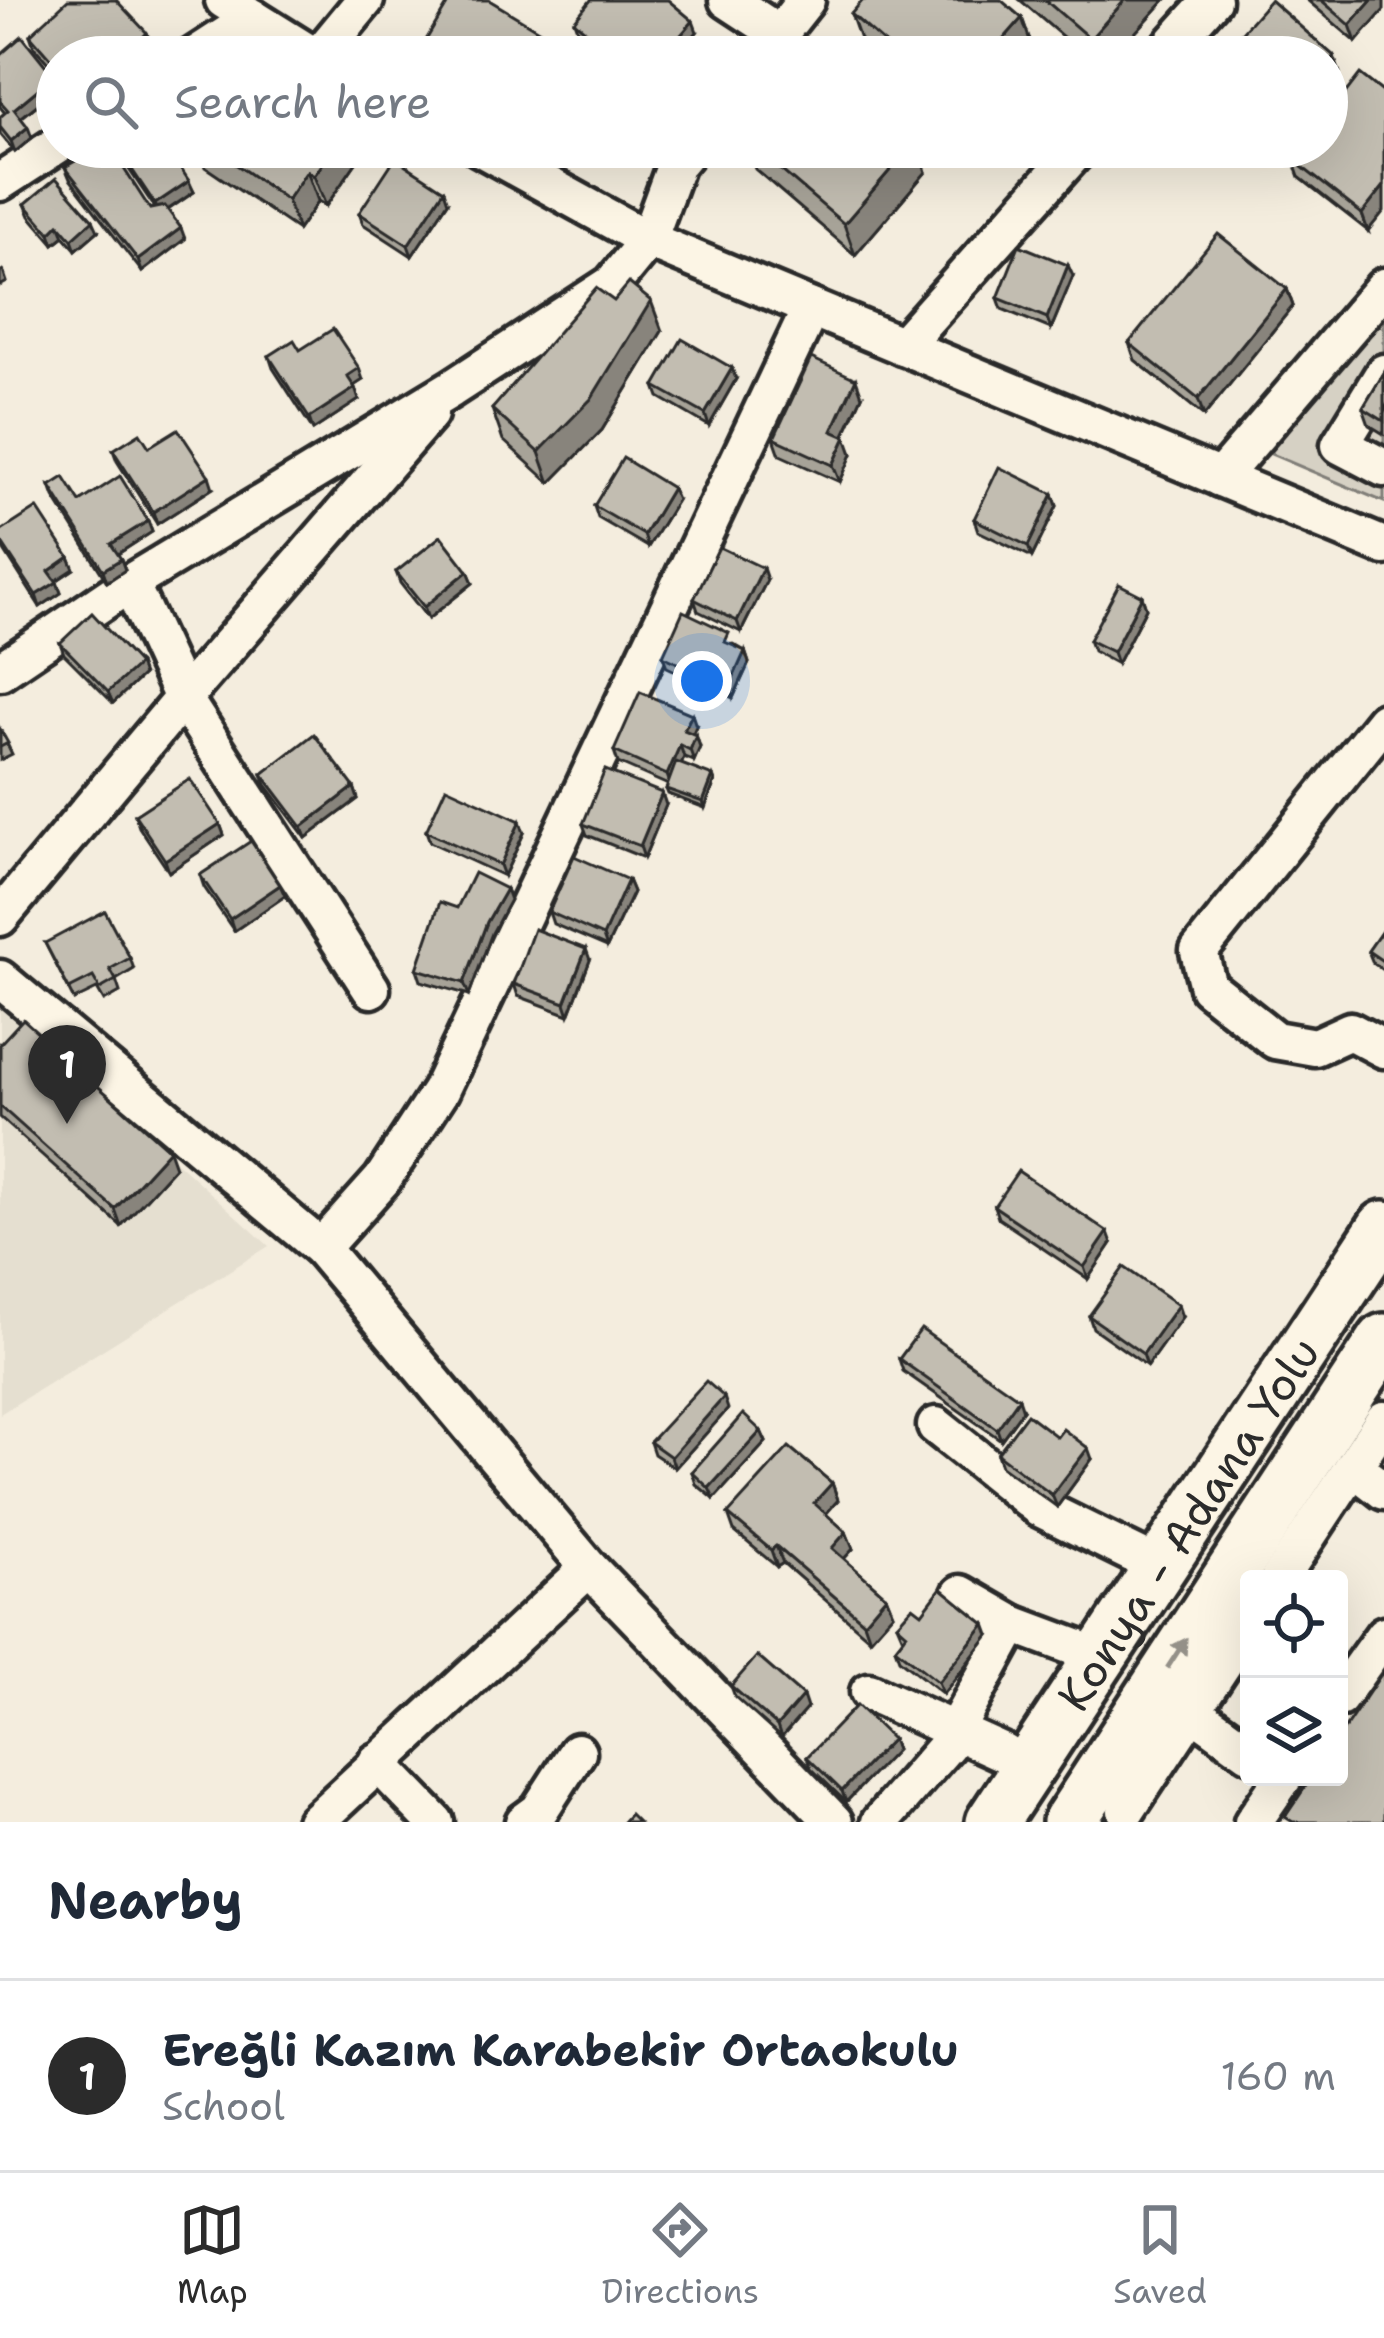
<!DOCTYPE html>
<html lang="en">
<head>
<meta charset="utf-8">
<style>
  body { margin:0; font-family:"Shantell Sans",sans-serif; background:#f2f2f3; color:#1f2937 }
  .controls { position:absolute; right:36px; bottom:36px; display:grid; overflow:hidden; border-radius:12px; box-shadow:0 12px 48px #0002 }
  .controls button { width:108px; height:108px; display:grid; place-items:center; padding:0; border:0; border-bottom:3px solid #e0e1e3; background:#fff; color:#1f2937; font:60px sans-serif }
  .you { position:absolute; left:702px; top:681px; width:42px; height:42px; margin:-30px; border:9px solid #fff; border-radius:50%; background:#1a73e8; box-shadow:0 0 0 18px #1a73e833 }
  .badge { display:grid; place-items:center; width:78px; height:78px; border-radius:50%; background:#2b2b2b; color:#fff; font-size:39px; font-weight:700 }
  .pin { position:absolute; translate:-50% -99px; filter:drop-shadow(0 3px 6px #0008) }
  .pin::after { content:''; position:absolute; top:63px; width:42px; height:36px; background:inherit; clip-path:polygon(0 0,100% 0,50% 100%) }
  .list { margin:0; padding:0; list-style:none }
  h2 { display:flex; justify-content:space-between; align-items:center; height:156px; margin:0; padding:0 48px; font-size:51px }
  h2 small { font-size:39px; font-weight:400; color:#747a83 }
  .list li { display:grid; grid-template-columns:78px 1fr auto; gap:36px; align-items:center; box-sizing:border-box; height:192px; padding:0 48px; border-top:3px solid #e0e1e3 }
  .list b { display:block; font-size:45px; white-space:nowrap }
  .list p { margin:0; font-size:39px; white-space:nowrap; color:#747a83 }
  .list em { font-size:39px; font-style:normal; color:#747a83 }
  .icon { flex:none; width:66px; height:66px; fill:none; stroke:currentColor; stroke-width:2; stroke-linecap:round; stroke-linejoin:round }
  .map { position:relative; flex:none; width:1384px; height:1822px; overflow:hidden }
  .search { position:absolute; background:#fff; box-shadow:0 12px 48px #0002; left:36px; right:36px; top:36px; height:132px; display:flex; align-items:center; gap:30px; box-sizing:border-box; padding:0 42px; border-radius:66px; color:#747a83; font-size:45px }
  .sheet { height:348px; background:#fff }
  nav { display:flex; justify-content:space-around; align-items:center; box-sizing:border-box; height:168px; border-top:3px solid #e0e1e3; background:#fff; font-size:33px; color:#747a83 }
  nav a { display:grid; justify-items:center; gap:6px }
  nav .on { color:#2b2b2b }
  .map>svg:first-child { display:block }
</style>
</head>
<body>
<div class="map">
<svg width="1384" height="1822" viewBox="0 0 1384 1822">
  <rect width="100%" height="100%" fill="#f4edde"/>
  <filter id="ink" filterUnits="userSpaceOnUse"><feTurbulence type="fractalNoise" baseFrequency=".00833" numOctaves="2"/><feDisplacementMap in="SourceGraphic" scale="24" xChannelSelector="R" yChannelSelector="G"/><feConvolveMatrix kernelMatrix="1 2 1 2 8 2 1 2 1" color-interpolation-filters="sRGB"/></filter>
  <g filter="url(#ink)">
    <!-- built -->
    <path fill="#e5dfd0" d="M0,1002l269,244 -269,168z"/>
    <!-- green -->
    <path fill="#d6d1c4" stroke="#807e78" stroke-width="3" d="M1384,301v201l-125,-53z"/>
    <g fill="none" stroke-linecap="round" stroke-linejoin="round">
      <defs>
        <g id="minor">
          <path d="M224,0l91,57"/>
          <path d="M728,0l52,34"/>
          <path d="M193,57l60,-39"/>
          <path d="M318,57l47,-57"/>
          <path d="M761,57l45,-57"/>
          <path d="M1161,57l51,-57"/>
          <path d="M479,147l169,93 736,306"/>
          <path d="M0,182l57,-37"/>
          <path d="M902,346l178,-199"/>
          <path d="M1384,373l-44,72 44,23"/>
          <path d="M1220,478l164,-191"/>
          <path d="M130,583l53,115 188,291"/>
          <path d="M0,671l130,-88 321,-194 161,-105 36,-44 28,-76 14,-17"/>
          <path d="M1384,721l-185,230 9,36 67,53 40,7 35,-16 34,18"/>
          <path d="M0,917l183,-219 246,-284"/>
          <path d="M0,979l321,269 268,320 -274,254"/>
          <path d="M321,1248l61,-68 58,-89 371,-783"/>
          <path d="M936,1426l102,81 122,60"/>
          <path d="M1353,1467l31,24"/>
          <path d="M589,1568l245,254"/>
          <path d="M1279,1579l105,-159"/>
          <path d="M1013,1624l88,33"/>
          <path d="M869,1692l135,61 24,18"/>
          <path d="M1339,1698l45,-63"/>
          <path d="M1192,1711l57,41"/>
          <path d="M377,1762l58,60"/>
          <path d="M1126,1811l123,-187"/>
          <path d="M524,1822l15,-11 38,-59"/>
          <path d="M880,1822l67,-77 66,-121 -52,-30"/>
          <path d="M1253,1822l31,-45"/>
        </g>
        <g id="highway">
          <path id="s1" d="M992,1822l392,-595"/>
          <path d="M1069,1822l315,-482"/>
        </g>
      </defs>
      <!-- minor casing -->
      <use href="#minor" stroke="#2b2b2b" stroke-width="45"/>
      <!-- highway casing -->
      <use href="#highway" stroke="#2b2b2b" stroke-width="60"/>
      <!-- minor -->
      <use href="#minor" stroke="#fcf5e5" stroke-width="36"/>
      <!-- highway -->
      <use href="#highway" stroke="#fcf5e5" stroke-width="51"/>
    </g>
    <!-- wall -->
    <g fill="#a7a398" stroke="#2b2b2b" stroke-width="3">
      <path d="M1020,0h145l-52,57h-27z"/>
      <path d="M1307,0h77l-28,42z"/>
      <path d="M851,14l171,4 11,31 -7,8h-150l-14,-12z"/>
      <path d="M574,21l123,11 -21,25h-69l-29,-25z"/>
      <path d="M147,33l4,12 -94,12v16l-23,-26 -4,-12z"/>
      <path d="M0,55l54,21 3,8v5l-36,29 11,20 -17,14 -15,-18v-17l5,-4 -5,-6z"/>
      <path d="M1327,117l41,114 -69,-54 -6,-17z"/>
      <path d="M114,147h53l27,45 -26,18 17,29 -43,33 -72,-93 -5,-12 85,42 5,-1z"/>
      <path d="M198,147h158l4,10 -34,49 -8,-5 -20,29 -93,-63z"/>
      <path d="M529,147h31l-8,14z"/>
      <path d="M747,147h170l9,25 -71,83 -100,-86z"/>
      <path d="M1239,147h37l-16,18z"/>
      <path d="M448,202l-36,54 -49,-32 -4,-11z"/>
      <path d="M25,204l73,27 -22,19 -12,-14 -10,8 -24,-28z"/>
      <path d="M1073,276l-22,53 -49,-20 -4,-11z"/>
      <path d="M1287,289l6,17 -89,110 -69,-56 -6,-17z"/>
      <path d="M614,301l48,30 -60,99 -52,53 -47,-43 -11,-31z"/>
      <path d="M300,350l63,30 -10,6 6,14 -46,30 -40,-62 -4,-12z"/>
      <path d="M1384,373v61l-15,-9 -6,-17z"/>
      <path d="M736,379l-27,47 -50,-29 -4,-11z"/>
      <path d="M862,396l-18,40 8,18 -12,28 -60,-27 -6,-17z"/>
      <path d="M113,450l100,38 -56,36 -40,-63z"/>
      <path d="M50,486l30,16 68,19 4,11 -34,22 7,16 -18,12 -53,-85z"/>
      <path d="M1053,494l4,12 -25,51 -54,-26 -4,-12z"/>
      <path d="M677,500l-29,47 -50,-29 -4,-12z"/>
      <path d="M0,532l69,25 5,12 -18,12 5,12 -21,14 -40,-63z"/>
      <path d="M468,571l5,12 -45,36 -28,-36 -4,-11z"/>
      <path d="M767,580l-26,52 -43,-21 -4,-12z"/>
      <path d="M1142,596l4,12 -29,56 -24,-13 -4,-11z"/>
      <path d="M60,643l83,32 -30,28 -49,-49z"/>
      <path d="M733,644l12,7 4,12 -16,35 -66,-31 -4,-11z"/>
      <path d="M696,726l-4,8 4,1 4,12 -6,14 -10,-4 -3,7 34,17 -10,27 -37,-14 -2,-5 2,-4 -50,-22 -4,-12z"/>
      <path d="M0,729l12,25 -12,6z"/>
      <path d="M262,774l92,13 4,12 -52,39 -40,-53z"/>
      <path d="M666,805l-22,53 -57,-23 -4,-11z"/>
      <path d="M135,815l85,9 4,11 -55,37 -30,-45z"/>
      <path d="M426,831l98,2 -20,43 -74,-34z"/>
      <path d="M200,875l85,21 -51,35 -30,-44z"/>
      <path d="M628,880l5,12 -26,55 -54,-23 -4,-12z"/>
      <path d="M506,889l4,11 -18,33 -23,62 -48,-14 -4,-12 40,-61z"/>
      <path d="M1384,928v43l-11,-8 -5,-12z"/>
      <path d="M45,943l85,15 4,11 -18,11 4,12 -16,9 -7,-12 -23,11z"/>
      <path d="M590,960l-21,55 -51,-19 -4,-12z"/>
      <path d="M0,1044l175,123 -54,59 -121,-109z"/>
      <path d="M994,1206l118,37 -24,36 -90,-61z"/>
      <path d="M1089,1316l93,1 -35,49 -54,-38z"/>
      <path d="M899,1359l124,51 -22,30 -98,-69z"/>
      <path d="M728,1409l-53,59 -21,-14 -4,-12z"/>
      <path d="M761,1431l5,11 -52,57 -18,-15 -4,-12z"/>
      <path d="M1057,1437l35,22 -35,48 -56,-41 -4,-12z"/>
      <path d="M832,1483l6,17 -12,14 20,18 7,17 -9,10 42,37 7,17 -23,26 -87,-76 -6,4 -43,-36 -6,-17z"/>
      <path d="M922,1613l67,22 -46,59 -44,-35 -4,-11 8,-10 -6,-14z"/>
      <path d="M731,1686l76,22 -26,30 -46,-41z"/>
      <path d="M892,1739l4,11 -50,52 -35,-34 -4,-11z"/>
    </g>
    <!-- shaded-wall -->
    <g fill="#88847c" stroke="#2b2b2b" stroke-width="3">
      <path d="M1125,0h40l-52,57h-17l-6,-18z"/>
      <path d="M1372,0h12v10l-28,32 -6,-17z"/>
      <path d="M1022,18l11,31 -7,8h-38z"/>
      <path d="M693,21l4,11 -21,25h-14z"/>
      <path d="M147,33l4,12 -13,12h-17z"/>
      <path d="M1334,56l6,17 -13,15v-24z"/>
      <path d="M54,76l3,13 -39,31 -4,-11z"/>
      <path d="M28,127l4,11 -17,14 -4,-11z"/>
      <path d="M334,147h22l4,10 -34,49 -12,-30z"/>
      <path d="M547,147h13l-8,14z"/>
      <path d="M910,147h7l9,25 -71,83 -11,-31z"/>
      <path d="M1254,147h22l-16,18z"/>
      <path d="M307,171l11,30 -20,29 -11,-30z"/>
      <path d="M189,181l5,11 -34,23 -5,-11z"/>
      <path d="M1384,186v25l-16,20 -6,-17z"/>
      <path d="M444,190l4,12 -36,54 -4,-11z"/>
      <path d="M93,220l5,11 -22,19 -4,-11z"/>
      <path d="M59,224l5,12 -10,8 -4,-11z"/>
      <path d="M181,228l4,11 -43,33 -4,-12z"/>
      <path d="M1068,265l5,11 -22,53 -4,-11z"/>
      <path d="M3,270l4,12 -7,4v-14z"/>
      <path d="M1287,289l6,17 -89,110 -6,-17z"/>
      <path d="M651,301l11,30 -60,99 -52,53 -11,-31z"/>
      <path d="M359,368l4,12 -12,8 -4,-12z"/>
      <path d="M732,368l4,11 -27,47 -4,-12z"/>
      <path d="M856,379l6,17 -24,52 -6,-17z"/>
      <path d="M355,388l4,12 -46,30 -4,-12z"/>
      <path d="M846,437l6,17 -12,28 -7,-17z"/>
      <path d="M209,476l4,12 -56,36 -4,-12z"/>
      <path d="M672,488l5,12 -29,47 -4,-12z"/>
      <path d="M1053,494l4,12 -25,51 -4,-11z"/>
      <path d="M148,521l4,11 -36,23 -5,-11z"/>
      <path d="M69,557l5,12 -20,13 -5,-11z"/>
      <path d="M121,559l4,11 -18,12 -4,-12z"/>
      <path d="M763,568l4,12 -26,52 -4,-11z"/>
      <path d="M468,571l5,12 -45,36 -4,-12z"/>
      <path d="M57,582l4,11 -21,14 -4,-12z"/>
      <path d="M1142,596l4,12 -29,56 -4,-12z"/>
      <path d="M745,651l4,12 -16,35 -4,-11z"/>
      <path d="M139,664l4,11 -30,28 -5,-11z"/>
      <path d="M692,714l4,12 -7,16 -5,-12z"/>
      <path d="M696,735l4,12 -6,14 -4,-11z"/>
      <path d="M680,745l4,12 -13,29 -4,-11z"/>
      <path d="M713,776l2,5 -10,27 -2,-6z"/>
      <path d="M354,787l4,12 -52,39 -4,-11z"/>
      <path d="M662,793l4,12 -22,53 -4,-12z"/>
      <path d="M520,821l4,12 -20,43 -4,-11z"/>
      <path d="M220,824l4,11 -55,37 -4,-12z"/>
      <path d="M628,880l5,12 -26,55 -4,-11z"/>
      <path d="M280,885l5,11 -51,35 -4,-12z"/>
      <path d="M506,889l4,11 -18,33 -23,62 -5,-12 23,-61z"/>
      <path d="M586,949l4,11 -21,55 -4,-12z"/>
      <path d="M169,1150l6,17 -54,59 -6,-17z"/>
      <path d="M1108,1232l4,11 -24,36 -4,-12z"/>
      <path d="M1178,1305l4,12 -35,49 -4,-12z"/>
      <path d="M724,1397l4,12 -53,59 -4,-11z"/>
      <path d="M1019,1398l4,12 -22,30 -4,-11z"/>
      <path d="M761,1431l5,11 -52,57 -5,-11z"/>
      <path d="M1088,1448l4,11 -35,48 -5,-12z"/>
      <path d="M832,1483l6,17 -18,20 -6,-17z"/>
      <path d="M846,1532l7,17 -15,16 -6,-17z"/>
      <path d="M776,1546l7,17 -6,4 -6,-17z"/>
      <path d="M886,1596l7,17 -23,26 -6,-17z"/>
      <path d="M985,1624l4,11 -46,59 -5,-12z"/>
      <path d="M803,1696l4,12 -26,30 -4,-12z"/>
      <path d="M892,1739l4,11 -50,52 -4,-11z"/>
    </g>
    <!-- building -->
    <g fill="#c2bdb1" stroke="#2b2b2b" stroke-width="3">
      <path d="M68,0h48l31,33 -26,24h-64v9l-27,-31z"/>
      <path d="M450,0h39l94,57h-163l-3,-2z"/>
      <path d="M591,0h77l25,21 -31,36h-45l-43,-36z"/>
      <path d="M863,0h138l21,18 -34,39h-88l-49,-43z"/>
      <path d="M1045,0h80l-35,39z"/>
      <path d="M1270,0l64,56 -7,8v-7h-107z"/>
      <path d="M1321,0h51l-22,25z"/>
      <path d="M22,36l32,40 -40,33 14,18 -17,14 -11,-14v-10l8,-7 -8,-9v-46z"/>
      <path d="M1360,74l24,19v93l-22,28 -69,-54 10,-13h24v-30z"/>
      <path d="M100,147h10l40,62 15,-3 16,22 -43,32 -73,-93z"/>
      <path d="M117,147h50l22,34 -34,23z"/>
      <path d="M211,147h123l-20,29 -7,-5 -20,29z"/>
      <path d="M754,147h156l-66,77z"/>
      <path d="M395,158l49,32 -36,55 -49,-32z"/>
      <path d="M56,178l37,42 -21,19 -13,-15 -9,9 -25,-29z"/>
      <path d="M1218,234l69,55 -89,110 -69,-56z"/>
      <path d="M1019,245l49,20 -21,53 -49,-20z"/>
      <path d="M629,283l22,18 -60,98 -52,53 -47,-43 104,-121 18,13z"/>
      <path d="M333,329l26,39 -12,8 8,12 -46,30 -40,-62 25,-16 6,10z"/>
      <path d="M682,339l50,29 -27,46 -50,-28z"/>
      <path d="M811,358l45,21 -24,52 14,6 -13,28 -59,-27z"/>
      <path d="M1384,373v48l-21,-13z"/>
      <path d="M178,429l31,47 -56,36 -40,-62 27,-17 9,14z"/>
      <path d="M623,458l49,30 -28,47 -50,-29z"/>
      <path d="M999,467l54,27 -25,52 -54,-27z"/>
      <path d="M120,476l28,45 -37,23 10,15 -18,11 -53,-84 14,-9 16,25z"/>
      <path d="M37,508l32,49 -20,14 8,11 -21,13 -36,-55v-8z"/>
      <path d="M441,536l27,35 -44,36 -28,-35z"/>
      <path d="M719,547l44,21 -26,53 -43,-22z"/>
      <path d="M1119,584l23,12 -29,56 -24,-12z"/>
      <path d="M683,611l46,22 -4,9 20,9 -16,36 -66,-31z"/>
      <path d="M92,613l47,51 -31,28 -48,-49z"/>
      <path d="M640,692l52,22 -8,16 12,5 -6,15 -10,-5 -13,30 -53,-24z"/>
      <path d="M0,729l8,14 -8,4z"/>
      <path d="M314,734l40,53 -52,40 -40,-53z"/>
      <path d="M676,762l37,14 -10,26 -37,-13z"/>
      <path d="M605,770l57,23 -22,53 -57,-22z"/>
      <path d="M190,779l30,45 -55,36 -30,-45z"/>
      <path d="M446,787l74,34 -20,44 -74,-34z"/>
      <path d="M251,841l29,44 -50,34 -30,-44z"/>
      <path d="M574,856l54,24 -25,56 -54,-24z"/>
      <path d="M474,873l32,16 -19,33 -23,61 -47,-14 23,-67 17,6z"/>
      <path d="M105,911l25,47 -20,11 6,11 -16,9 -7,-12 -24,12 -24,-46z"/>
      <path d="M1384,928v34l-16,-11z"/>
      <path d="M534,929l52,20 -21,54 -51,-19z"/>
      <path d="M23,1019l146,131 -54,59 -115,-103v-62z"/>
      <path d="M1018,1171l90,61 -24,35 -90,-61z"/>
      <path d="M1124,1267l54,38 -35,49 -54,-38z"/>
      <path d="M921,1329l98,69 -22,31 -98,-70z"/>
      <path d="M706,1381l18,16 -53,60 -21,-15z"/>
      <path d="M743,1414l18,17 -52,57 -17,-16z"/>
      <path d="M1027,1414l30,23 6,-8 25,19 -36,47 -55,-41z"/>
      <path d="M789,1447l43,36 -18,20 32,29 -14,16 54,48 -22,26 -88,-76 -5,4 -43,-36z"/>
      <path d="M941,1588l44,36 -47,58 -43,-34 12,-15 -10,-9 16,-18 9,7z"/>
      <path d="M757,1656l46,40 -26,30 -46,-40z"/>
      <path d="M1384,1670v152h-91l-8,-5 27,-40h27v-40z"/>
      <path d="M857,1705l35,34 -50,52 -35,-34z"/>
      <path d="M630,1814l8,8h-15z"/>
    </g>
    <!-- one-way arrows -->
    <defs><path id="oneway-solid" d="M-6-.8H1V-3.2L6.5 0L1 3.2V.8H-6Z" transform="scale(3)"/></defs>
    <use fill="#949088" href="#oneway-solid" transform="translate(1177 1653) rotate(-57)"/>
  </g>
  <g text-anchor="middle" stroke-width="9" stroke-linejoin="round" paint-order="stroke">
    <!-- street labels -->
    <g font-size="45" fill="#2b2b2b" stroke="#fcf5e5">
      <text dy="16" stroke="none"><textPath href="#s1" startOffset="357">Konya - Adana Yolu</textPath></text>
    </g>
  </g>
</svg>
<div class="controls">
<button><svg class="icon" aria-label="locate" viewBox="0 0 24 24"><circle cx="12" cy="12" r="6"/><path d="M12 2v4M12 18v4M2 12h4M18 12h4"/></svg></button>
<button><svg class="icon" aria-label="layers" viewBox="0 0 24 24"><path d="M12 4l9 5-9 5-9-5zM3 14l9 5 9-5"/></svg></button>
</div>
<div class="you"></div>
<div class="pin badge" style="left:67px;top:1124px">1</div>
<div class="search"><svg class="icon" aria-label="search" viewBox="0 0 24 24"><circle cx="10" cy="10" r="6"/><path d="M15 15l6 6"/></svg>Search here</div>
</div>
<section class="sheet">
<h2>Nearby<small></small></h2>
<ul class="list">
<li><span class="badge">1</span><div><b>Ereğli Kazım Karabekir Ortaokulu</b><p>School</p></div><em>160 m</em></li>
</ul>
</section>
<nav>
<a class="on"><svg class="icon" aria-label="map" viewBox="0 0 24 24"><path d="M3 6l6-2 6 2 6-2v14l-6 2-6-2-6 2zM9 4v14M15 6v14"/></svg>Map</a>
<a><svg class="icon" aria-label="directions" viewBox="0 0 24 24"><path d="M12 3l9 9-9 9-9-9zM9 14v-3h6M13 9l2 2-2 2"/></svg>Directions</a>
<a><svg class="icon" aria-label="saved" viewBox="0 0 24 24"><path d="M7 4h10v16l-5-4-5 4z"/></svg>Saved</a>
</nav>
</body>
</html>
